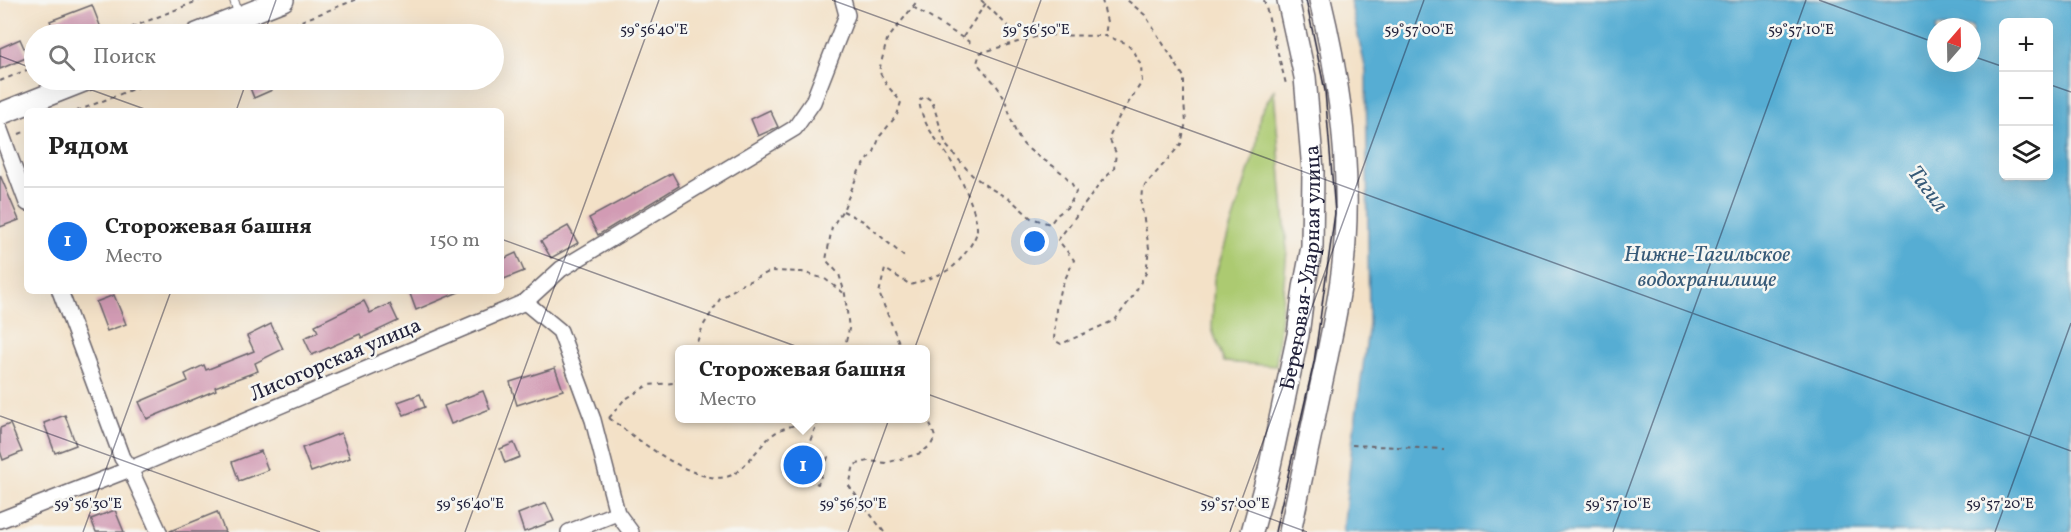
<!DOCTYPE html>
<html lang="ru">
<head>
<meta charset="utf-8">
<style>
  body { margin:0; font-family:Vollkorn,serif; background:#f6f6f6; color:#222 }
  .controls { position:absolute; right:18px; top:18px; display:grid; overflow:hidden; border-radius:9px; box-shadow:0 6px 24px #0002 }
  .controls button { width:54px; height:54px; display:grid; place-items:center; padding:0; border:0; border-bottom:2px solid #e0e0e0; background:#fff; color:#222; font:30px sans-serif }
  .compass { position:absolute; left:1927px; top:18px; width:54px; height:54px; border-radius:50%; background:#fff; box-shadow:0 6px 24px #0002; rotate:20deg }
  .you { position:absolute; left:1035px; top:242px; width:21px; height:21px; margin:-15px; border:4px solid #fff; border-radius:50%; background:#1a73e8; box-shadow:0 0 0 9px #1a73e833 }
  .badge { display:grid; place-items:center; width:39px; height:39px; border-radius:50%; background:#1a73e8; color:#fff; font-size:20px; font-weight:700 }
  .pin { position:absolute; translate:-50% -50%; border:3px solid #fff; box-shadow:0 2px 6px #0006 }
  .popup { position:absolute; left:675px; top:345px; width:255px; height:78px; box-sizing:border-box; display:grid; place-content:center; border-radius:9px; background:#fff; filter:drop-shadow(0 2px 4px #0005); font-size:20px; white-space:nowrap; color:#767676 }
  .popup b { font-size:22px; color:#222 }
  .popup::after { content:''; position:absolute; left:50%; top:100%; margin-left:-12px; border:12px solid transparent; border-top-color:#fff }
  .list { margin:0; padding:0; list-style:none }
  h2 { display:flex; justify-content:space-between; align-items:center; height:78px; margin:0; padding:0 24px; font-size:26px }
  h2 small { font-size:20px; font-weight:400; color:#767676 }
  .list li { display:grid; grid-template-columns:39px 1fr auto; gap:18px; align-items:center; box-sizing:border-box; height:108px; padding:0 24px; border-top:2px solid #e0e0e0 }
  .list b { display:block; font-size:22px; white-space:nowrap }
  .list p { margin:0; font-size:20px; white-space:nowrap; color:#767676 }
  .list em { font-size:20px; font-style:normal; color:#767676 }
  .icon { flex:none; width:33px; height:33px; fill:none; stroke:currentColor; stroke-width:2; stroke-linecap:round; stroke-linejoin:round }
  .map { position:relative; flex:none; width:2071px; height:532px; overflow:hidden }
  .search { position:absolute; background:#fff; box-shadow:0 6px 24px #0002; left:24px; top:24px; width:480px; height:66px; display:flex; align-items:center; gap:15px; box-sizing:border-box; padding:0 21px; border-radius:33px; color:#767676; font-size:22px }
  .panel { position:absolute; background:#fff; box-shadow:0 6px 24px #0002; left:24px; top:108px; width:480px; height:186px; border-radius:9px }
  .map>svg:first-child { display:block }
</style>
</head>
<body>
<div class="map">
<svg width="2071" height="532" viewBox="0 0 2071 532">
  <rect width="100%" height="100%" fill="#f6f6f2"/>
  <filter id="ink" filterUnits="userSpaceOnUse"><feTurbulence type="fractalNoise" baseFrequency=".0167" numOctaves="2"/><feDisplacementMap in="SourceGraphic" scale="12" xChannelSelector="R" yChannelSelector="G"/><feConvolveMatrix kernelMatrix="1 2 1 2 8 2 1 2 1" color-interpolation-filters="sRGB"/></filter>
  <filter id="wash" filterUnits="userSpaceOnUse"><feTurbulence type="fractalNoise" baseFrequency=".008" numOctaves="4" result="noise"/><feDisplacementMap in="SourceGraphic" scale="24" xChannelSelector="R" yChannelSelector="G"/><feGaussianBlur stdDeviation="1.35" result="paint"/><feColorMatrix in="noise" values="0 0 0 0 0 0 0 0 0 0 0 0 0 0 0 0 0 1.4 0 .05"/><feComposite in="paint" operator="in"/></filter>
  <g filter="url(#wash)">
    <rect width="100%" height="100%" fill="#f3e1c7"/>
    <!-- green -->
    <path fill="#acca71" stroke="#677656" stroke-width="1.5" d="M1274,90l13,161 -11,115 -52,-4 -12,-33 2,-50 42,-131 4,-34z"/>
    <!-- water -->
    <path fill="#56add3" stroke="#3c6887" stroke-width="1.5" fill-rule="evenodd" d="M1350,0h721v532h-728l9,-87 17,-122 -3,-252zM2004,22h44v154h-44zM1936,27h36v36h-36z"/>
    <g id="blocks">
      <!-- building -->
      <g fill="#d29bb4">
        <path d="M92,5l9,23 -18,6h-27l-6,-13z"/>
        <path d="M20,39l8,18 -28,12v-21z"/>
        <path d="M247,80h21l4,10 -18,8z"/>
        <path d="M770,110l8,17 -20,9 -7,-17z"/>
        <path d="M672,173l7,13 -81,49 -9,-17z"/>
        <path d="M0,175l19,45 -19,7z"/>
        <path d="M568,226l10,17 -27,15 -10,-17z"/>
        <path d="M516,253l8,18 -20,8 -3,-7v-12z"/>
        <path d="M409,291h52l-45,19z"/>
        <path d="M114,295l12,29 -19,7 -11,-29z"/>
        <path d="M364,301l6,12 20,-9 8,17 -36,17 -2,-4 -48,21 -8,-17 14,-6 -3,-7z"/>
        <path d="M271,324l12,25 -28,14 3,8 -43,16 1,3 -69,29 -8,-17 49,-21 -3,-7 19,-9 2,5 48,-19 -7,-15z"/>
        <path d="M555,368l8,22 -46,15 -7,-23z"/>
        <path d="M483,391l7,18 -39,15 -7,-18z"/>
        <path d="M420,394l5,13 -21,8 -6,-13z"/>
        <path d="M65,415l11,30 -21,8 -11,-30z"/>
        <path d="M10,424l12,28 -19,8 -3,-9v-23z"/>
        <path d="M341,433l9,25 -39,14 -9,-24z"/>
        <path d="M514,443l6,14 -15,6 -5,-14z"/>
        <path d="M261,451l7,19 -29,11 -7,-19z"/>
        <path d="M798,455l15,5 -6,15 -14,-5z"/>
        <path d="M546,503l8,18 -30,11 -6,-18z"/>
        <path d="M115,510l9,22h-28l-5,-13z"/>
        <path d="M217,512l8,20h-55v-1z"/>
      </g>
    </g>
  </g>
  <g filter="url(#ink)">
    <use href="#blocks" fill-opacity="0" stroke="#6b656c" stroke-width="1.5"/>
    <g fill="none" stroke-linecap="round" stroke-linejoin="round">
      <defs>
        <path id="service" d="M234,0l5,16"/>
        <g id="minor">
          <path d="M0,130l27,73"/>
          <path d="M60,291l62,167 8,11 29,63"/>
          <path d="M525,302l35,29 33,89 24,93 14,19"/>
          <path d="M0,520l130,-51 395,-167 36,-33 234,-141 18,-26 34,-87 -4,-15"/>
          <path d="M569,532l48,-19"/>
        </g>
        <g id="secondary">
          <path d="M197,34l86,-34"/>
          <path d="M0,114l86,-34"/>
          <path id="s1" d="M1252,532l17,-62 29,-135 6,-47 8,-41 1,-76 -8,-94 -17,-77"/>
          <path d="M1290,532c12,-57 24,-113 36,-170 8,-40 17,-81 19,-122 5,-80 -6,-162 -25,-240"/>
        </g>
      </defs>
      <!-- service casing -->
      <use href="#service" stroke="#6b656c" stroke-width="10"/>
      <!-- minor casing -->
      <use href="#minor" stroke="#6b656c" stroke-width="18"/>
      <!-- secondary casing -->
      <use href="#secondary" stroke="#6b656c" stroke-width="24"/>
      <!-- path -->
      <g stroke="#6b656c" stroke-width="2" stroke-dasharray="4.5 4.5" stroke-linecap="butt">
        <path d="M981,0l35,34"/>
        <path d="M1102,0l5,22 -2,14"/>
        <path d="M1264,0l22,84"/>
        <path d="M913,7l58,36"/>
        <path d="M115,34l85,-34"/>
        <path d="M268,34l87,-34"/>
        <path d="M963,37l25,-37"/>
        <path d="M0,81l34,-14"/>
        <path d="M77,111l79,-31"/>
        <path d="M19,134l8,-3"/>
        <path d="M843,211l20,10 44,38"/>
        <path d="M694,350l9,-24 17,-27 21,-14 30,-14 31,1 23,7 20,15"/>
        <path d="M844,350l5,-21 -4,-35 -6,-20 -13,-14 6,-33 12,-19 15,-37 15,-19 6,-16 17,-21 4,-13 -15,-18 -7,-13 8,-31 31,-40"/>
        <path d="M902,350l-23,-57 6,-24 26,16c13,-5 28,-9 39,-16 8,-5 26,-28 27,-38 1,-19 -18,-57 -28,-73 -13,-21 -26,-31 -30,-57l6,-5 7,5 14,44 26,30 16,12 23,13 20,18 19,6 7,-9 12,-9 7,-14c-9,-23 -34,-30 -51,-46 -13,-13 -14,-34 -22,-50 -6,-12 -18,-23 -26,-33l3,-10 62,-18 63,1 21,7 9,10 6,13 1,16 -23,35 -10,21 7,15 -2,16 -12,12 -44,59 16,20 -14,30 -4,19 -2,31 7,4 54,-24 18,-24 13,-23 3,-25 -8,-45 1,-14 39,-45 5,-22 -2,-19v-26l-39,-62 -18,-15"/>
        <path d="M609,418c25,18 99,80 129,53 31,-28 29,-48 79,-47"/>
        <path d="M609,418l15,-18 24,-15 25,-2 7,-8"/>
        <path d="M794,444l34,13 -10,27 -34,-13z"/>
        <path d="M1352,445l92,4"/>
        <path d="M807,449l12,-31"/>
        <path d="M884,532l-35,-46 5,-21 14,-4 18,2 35,-10 10,-8 4,-8 -9,-25"/>
      </g>
      <!-- service -->
      <use href="#service" stroke="#fff" stroke-width="8"/>
      <!-- minor -->
      <use href="#minor" stroke="#fff" stroke-width="15"/>
      <!-- secondary -->
      <use href="#secondary" stroke="#fff" stroke-width="21"/>
      <!-- tram -->
      <path stroke="#22223b" stroke-width="1.5" d="M1275,532l39,-170 21,-149 -10,-122 -19,-91"/>
    </g>
  </g>
  <!-- ticks -->
  <path fill="none" stroke="#22223b" stroke-width="1.5" stroke-opacity="0.45" d="M832,0l1239,451M1819,0l117,43M264,34l12,-34M0,56l34,13M1972,56l32,11M64,80l86,31M2048,84l23,8M236,111l11,-31M501,239l806,293M0,416l320,116M83,532l88,-241M465,532l194,-532M848,532l193,-532M1230,532l194,-532M1613,532l193,-532M1995,532l76,-209"/>
  <g text-anchor="middle" stroke-width="5" stroke-linejoin="round" paint-order="stroke">
    <!-- street labels -->
    <g font-size="21" fill="#22223b" stroke="#f6f6f2">
      <text dy="7" stroke="none"><textPath href="#s1" startOffset="270">Береговая-Ударная улица</textPath></text>
      <text transform="translate(335 359) rotate(-23)" y="7">Лисогорская улица</text>
    </g>
    <!-- water labels -->
    <g font-size="22" font-style="italic" fill="#375a78" stroke="#f6f6f2">
      <text transform="translate(1929 188) rotate(53)" y="8">Тагил</text>
      <text x="1707" y="261">Нижне-Тагильское<tspan x="1707" dy="25">водохранилище</tspan></text>
    </g>
  </g>
  <g font-size="15" text-anchor="middle" fill="#22223b" stroke="#f6f6f2" stroke-width="5" stroke-linejoin="round" paint-order="stroke">
    <text x="654" y="34">59°56'40"E</text>
    <text x="1036" y="34">59°56'50"E</text>
    <text x="1419" y="34">59°57'00"E</text>
    <text x="1801" y="34">59°57'10"E</text>
    <text x="88" y="508">59°56'30"E</text>
    <text x="470" y="508">59°56'40"E</text>
    <text x="853" y="508">59°56'50"E</text>
    <text x="1235" y="508">59°57'00"E</text>
    <text x="1618" y="508">59°57'10"E</text>
    <text x="2000" y="508">59°57'20"E</text>
  </g>
</svg>
<div class="controls">
<button>+</button>
<button>−</button>
<button><svg class="icon" aria-label="layers" viewBox="0 0 24 24"><path d="M12 4l9 5-9 5-9-5zM3 14l9 5 9-5"/></svg></button>
</div>
<svg class="compass" viewBox="-18 -18 36 36"><path d="M0-13l5 13h-10z" fill="#e53935"/><path d="M0 13l5-13h-10z" fill="#767676"/></svg>
<div class="you"></div>
<div class="pin badge" style="left:803px;top:465px">1</div>
<div class="popup"><b>Сторожевая башня</b>Место</div>
<div class="search"><svg class="icon" aria-label="search" viewBox="0 0 24 24"><circle cx="10" cy="10" r="6"/><path d="M15 15l6 6"/></svg>Поиск</div>
<section class="panel">
<h2>Рядом<small></small></h2>
<ul class="list">
<li><span class="badge">1</span><div><b>Сторожевая башня</b><p>Место</p></div><em>150 m</em></li>
</ul>
</section>
</div>
</body>
</html>
